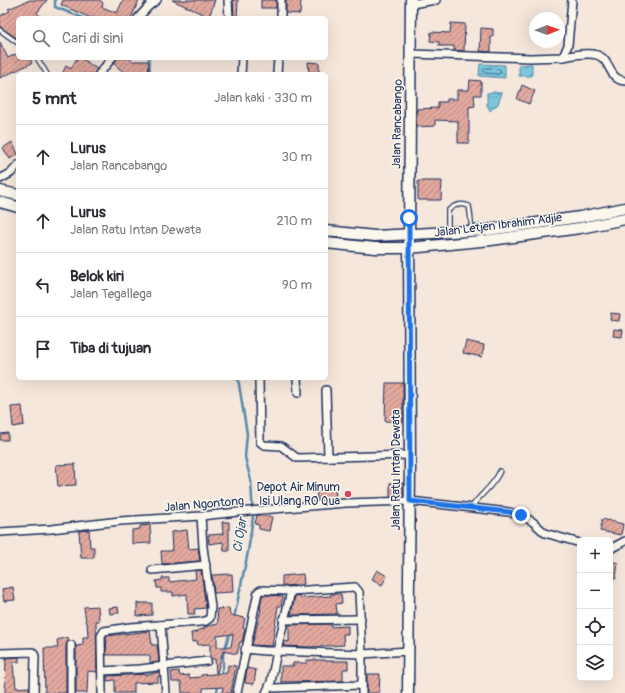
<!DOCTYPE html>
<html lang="id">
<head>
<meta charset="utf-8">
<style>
  body { margin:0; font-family:Pangolin,sans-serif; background:#f2f2f3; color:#2b2b33 }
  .controls { position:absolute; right:12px; bottom:12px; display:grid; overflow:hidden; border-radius:6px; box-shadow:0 4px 16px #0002 }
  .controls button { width:36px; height:36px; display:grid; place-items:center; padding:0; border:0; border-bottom:1px solid #e1e1e2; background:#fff; color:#2b2b33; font:20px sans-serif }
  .compass { position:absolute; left:529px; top:12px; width:36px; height:36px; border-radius:50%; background:#fff; box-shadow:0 4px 16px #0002; rotate:89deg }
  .stop { position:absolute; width:12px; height:12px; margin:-9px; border:3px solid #1a73e8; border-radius:50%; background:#fff }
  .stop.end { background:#1a73e8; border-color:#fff; box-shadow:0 1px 4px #0008 }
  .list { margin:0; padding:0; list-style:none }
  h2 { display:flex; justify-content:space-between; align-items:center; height:52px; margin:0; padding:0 16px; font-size:17px }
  h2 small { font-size:13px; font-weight:400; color:#7c7c81 }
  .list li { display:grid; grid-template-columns:26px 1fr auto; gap:12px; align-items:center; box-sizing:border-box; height:64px; padding:0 16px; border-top:1px solid #e1e1e2 }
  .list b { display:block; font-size:15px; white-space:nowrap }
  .list p { margin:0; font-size:13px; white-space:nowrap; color:#7c7c81 }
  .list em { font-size:13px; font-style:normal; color:#7c7c81 }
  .icon { flex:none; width:22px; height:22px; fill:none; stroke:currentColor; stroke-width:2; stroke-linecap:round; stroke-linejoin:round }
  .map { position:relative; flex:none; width:625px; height:693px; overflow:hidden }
  .search { position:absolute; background:#fff; box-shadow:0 4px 16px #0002; left:16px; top:16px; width:312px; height:44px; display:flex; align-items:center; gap:10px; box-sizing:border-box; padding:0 14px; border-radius:6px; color:#7c7c81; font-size:15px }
  .panel { position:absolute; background:#fff; box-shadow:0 4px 16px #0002; left:16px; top:72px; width:312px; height:308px; border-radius:6px }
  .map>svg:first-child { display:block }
</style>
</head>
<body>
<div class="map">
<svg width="625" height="693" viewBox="0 0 625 693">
  <defs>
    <pattern id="water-waves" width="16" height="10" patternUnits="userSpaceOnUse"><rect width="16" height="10" fill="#7dc7dd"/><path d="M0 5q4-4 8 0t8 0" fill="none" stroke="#66a2b6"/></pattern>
    <pattern id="building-hatch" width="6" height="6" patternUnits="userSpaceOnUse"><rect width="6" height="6" fill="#e3a99e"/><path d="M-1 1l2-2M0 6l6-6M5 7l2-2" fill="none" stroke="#b78a84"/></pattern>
  </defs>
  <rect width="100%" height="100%" fill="#f6e7dc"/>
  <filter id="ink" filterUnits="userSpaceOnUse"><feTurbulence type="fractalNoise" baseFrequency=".025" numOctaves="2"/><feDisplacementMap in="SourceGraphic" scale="8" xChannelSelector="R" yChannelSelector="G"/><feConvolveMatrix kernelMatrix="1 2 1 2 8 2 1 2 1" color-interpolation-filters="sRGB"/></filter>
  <g filter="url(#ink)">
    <!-- water -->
    <g fill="url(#water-waves)" stroke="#568aaa">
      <path d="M480,64l25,1v13l-26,-2z"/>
      <path d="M532,64v12h-13v-11z"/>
      <path d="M494,92l8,1 -4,11 -8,7 -3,-6v-12z"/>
    </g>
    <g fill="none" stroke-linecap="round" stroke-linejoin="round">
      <!-- shore -->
      <path stroke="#426c91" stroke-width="1" d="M485,68l15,1 1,3 -2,2 -14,-1 -2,-3z"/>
      <!-- stream -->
      <g stroke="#568aaa" stroke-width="2.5">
        <path d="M55,0v7l28,11"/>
        <path d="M149,58l1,16"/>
        <path d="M234,618l14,-66 5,-35 -2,-36 -6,-24 2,-23 -9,-56"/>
        <path d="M220,676l3,-9v-12l7,-23"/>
        <path d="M217,693l1,-9"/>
      </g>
    </g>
    <!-- building -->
    <g fill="url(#building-hatch)" stroke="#1b2f5e" fill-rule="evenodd">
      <path d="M30,0h17l-10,13 5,5h-24v21l-18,-12v-11l10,-5 -2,-2z"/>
      <path d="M63,0h37l3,3 -1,4 15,6 6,-13h16l-8,18h-40l-30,-13z"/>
      <path d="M172,0h43l-6,17z"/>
      <path d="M233,0h5l-1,18h-3z"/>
      <rect x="261" y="0" width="15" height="8"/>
      <path d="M286,0h15l-1,14 -14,-1z"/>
      <path d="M451,23l14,1 -1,27 -10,-1v-4h-15v-4l-9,-1 1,-9 19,1z"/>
      <path d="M481,28l12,1v8h-2v15l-11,-1z"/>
      <path d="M0,42l8,16 10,-5v5h12l2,5 -32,15z"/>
      <path d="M77,58h4l16,11 -3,5h-32l4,-8 5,3z"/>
      <path d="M117,58h12l3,3h17l-1,13h-22l-12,-10z"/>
      <path d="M308,62l11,1v9h-10z"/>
      <path d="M470,80l11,1v14h-7l1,11 -6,1v36h-11v-22l-23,-1v6l-19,1 1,-18 21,-1v-6h9v-3h10v-9h12z"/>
      <path d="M522,85l13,6 -6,13 -12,-5z"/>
      <path d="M12,142l6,12 -8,5 -7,-11z"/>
      <path d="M418,181h24l-1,19h-23z"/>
      <path d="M611,313l9,1 -1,7 -9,-1z"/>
      <path d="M614,329l9,1 -1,7 -9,-1z"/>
      <path d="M466,341l18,4 -2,12 -19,-4z"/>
      <path d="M386,383h17v39l-18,-1z"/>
      <path d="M22,406l2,19 -11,2 -2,-20z"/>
      <path d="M8,433v7h-8v-6z"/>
      <path d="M75,464l1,21 -18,1 -2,-21z"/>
      <rect x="390" y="483" width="13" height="13"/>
      <path d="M316,486h19l1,13 -19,1z"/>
      <path d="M257,515l15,2 -3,14 -10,-2v-4l-4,-1z"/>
      <path d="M602,519l21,5 -2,11 -21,-4z"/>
      <path d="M222,522h7v29h-5l-1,-9 -14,2 -1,-9 15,-1z"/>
      <path d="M150,525l1,18 -19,1v-14l8,-1v-3z"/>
      <path d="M89,530l1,17h4v11h-13l-2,-27z"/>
      <path d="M187,530l2,19 9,-1 2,13 -38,3 -1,-13h11l-1,-19z"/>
      <path d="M610,561l8,2 -2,15 -6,-1z"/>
      <path d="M201,570l5,38 -12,1 1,5h-7l-1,-20 -14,2v-4h-12v-4h-4l-1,-7 6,-1v-2h7v4l27,-3 -1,-8z"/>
      <path d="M377,570l10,6 -5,9 -10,-6z"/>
      <path d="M232,574l1,18 -19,1 -2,-18z"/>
      <path d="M303,574l1,10 -5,1 -17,1v-10z"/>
      <path d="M13,587l2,13 -11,1 -2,-12z"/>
      <path d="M331,594h10l1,9 -6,1 1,10 -46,1 4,-19 5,-1v3l31,-2z"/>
      <path d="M267,595l16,1 -2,10h-3l-6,40 -20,-1 9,-36h-1l2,-13z"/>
      <path d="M137,603h15v12l-15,1z"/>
      <path d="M98,606l1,15h-3l1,51 -9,-1 -1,22h-11v-47l7,-1v-8h5l-1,-15h-1l-2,-15z"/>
      <path d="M118,607l1,6 -9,1 -1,-6z"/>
      <path d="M229,608l1,7 15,3 -2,10 2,1 -3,13h-2l-3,12 -14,-3 -6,22h-1l-1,-14h-4l-1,-2v-13l-12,1 -1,-4 -5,1 -1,-9 7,-1v-2l6,-1v-2l14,-3 -1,-15zM233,634l-2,13h-14v-11z"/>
      <path d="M331,624v3l17,-1v8h-5l1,11 -34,2 -27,-1 1,-5 5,1v-17z"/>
      <path d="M150,631l2,14h5l2,17 -9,1v-8h-44l1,-19z"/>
      <path d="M68,637l1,4 -3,4v48h-21l-1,-45h14l-1,-8z"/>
      <path d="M19,657v5h-6l1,14h1l1,12 13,-1v6h-24l1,-35z"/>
      <path d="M307,660h18v1h23v8h-5v12l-62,1v-16h12v-3h14z"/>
      <path d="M228,665l8,1 -5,27h-9l1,-6 -20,1v5h-21l-1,-11h-9l-1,-10 8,-1 1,5 9,-1v3l12,-1v-2l26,-2z"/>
      <path d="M247,668l9,2 -2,14 -9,-1z"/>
      <path d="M159,672l1,4 -2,1v5l-24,1v10h-19v-13l-8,1v-5l43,-2z"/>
      <path d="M367,674h13l-1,19h-12z"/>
    </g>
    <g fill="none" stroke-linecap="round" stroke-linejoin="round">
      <defs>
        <g id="lane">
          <path d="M146,0l6,2"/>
          <path d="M0,30l18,13"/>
          <path d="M37,58l10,16"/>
          <path d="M448,231v-20c5,-6 13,-8 21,-5l1,6 2,18"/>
          <path d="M471,508c9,-14 23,-22 29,-37"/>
        </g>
        <g id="street">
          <path d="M228,0l1,18"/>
          <path d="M411,4l25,-4"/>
          <path d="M138,18l11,-12 8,-6"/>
          <path d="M281,18v-18"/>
          <path d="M411,54l119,4 33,-1 5,-12 4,-45"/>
          <path d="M563,57c11,-2 23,-5 34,-2 14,4 11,25 28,26"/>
          <path d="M99,74l13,-16"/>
          <path d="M241,74l1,-16"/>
          <path d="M277,74l1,-16"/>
          <path d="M0,179l11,-6 7,-8"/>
          <path d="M259,378l1,64 4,3 17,1 16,12 113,-3"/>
          <path d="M297,378l1,15"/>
          <path d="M326,390l2,67"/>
          <path d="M0,532l51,-3 69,-8 81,-5 37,-4 108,-9 64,-2 99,11 12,3 12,7 12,11 35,10"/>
          <path d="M610,549l15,-8"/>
          <path d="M152,570l54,-5"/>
          <path d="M291,591l64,-4 4,5 3,62v39"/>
          <path d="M283,620l78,-1"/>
          <path d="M161,625l5,68"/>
          <path d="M0,653l33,-1 2,4 -1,37"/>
          <path d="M102,671l38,-2 67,-8"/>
          <path d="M274,688l88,-3"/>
          <path d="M71,693v-48"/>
          <path d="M102,693l-1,-57 3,-5 26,-4 70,-5 6,-1 4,-3 1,-11 -8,-60 -2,-31"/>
          <path d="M237,693l21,-101 3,-2 30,1 -14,60h-12l-20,-2"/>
          <path d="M266,693l5,-11 6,-31 85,3 47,-3"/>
        </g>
        <g id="secondary">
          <path d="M0,191l18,4"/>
          <path d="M0,202l18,5"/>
          <path d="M326,231l49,5 113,-6 92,-13 45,-9"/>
          <path d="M326,243l49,5h34l82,-8 89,-12 45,-9"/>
          <path d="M408,693l2,-227 -1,-231 2,-235"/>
        </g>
      </defs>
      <!-- lane casing -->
      <use href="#lane" stroke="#1b2f5e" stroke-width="6"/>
      <!-- street casing -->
      <use href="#street" stroke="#1b2f5e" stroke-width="10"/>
      <!-- secondary casing -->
      <use href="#secondary" stroke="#1b2f5e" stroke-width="13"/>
      <!-- lane -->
      <use href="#lane" stroke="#fbf7ec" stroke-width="3.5"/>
      <!-- street -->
      <use href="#street" stroke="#fbf7ec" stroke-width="7"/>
      <!-- secondary -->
      <use href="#secondary" stroke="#fbf7ec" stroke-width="10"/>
    </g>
  </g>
  <g fill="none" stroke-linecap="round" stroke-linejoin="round" filter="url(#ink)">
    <!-- route -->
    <path stroke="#1a73e8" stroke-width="5" d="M409,218l1,283 99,11 12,3"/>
  </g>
  <!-- markers -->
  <circle fill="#d1495b" stroke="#fbf7ec" stroke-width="1.5" cx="348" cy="494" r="4"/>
  <g text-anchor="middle" stroke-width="3" stroke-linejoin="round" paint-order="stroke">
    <!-- street labels -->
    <g font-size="12" fill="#1b2f5e" stroke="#fbf7ec">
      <text transform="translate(397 124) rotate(-89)" y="4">Jalan Rancabango</text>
      <text transform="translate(498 225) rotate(-7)" y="4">Jalan Letjen Ibrahim Adjie</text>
      <text transform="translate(396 470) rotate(-90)" y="4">Jalan Ratu Intan Dewata</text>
      <text transform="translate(204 504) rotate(-5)" y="4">Jalan Ngontong</text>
    </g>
    <!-- poi labels -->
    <g font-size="12" fill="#1b2f5e" stroke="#fbf7ec" text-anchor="end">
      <text x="340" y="491">Depot Air Minum<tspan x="340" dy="14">Isi Ulang RO Qua</tspan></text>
    </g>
    <!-- water labels -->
    <g font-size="13" font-style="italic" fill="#34557e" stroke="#fbf7ec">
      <text transform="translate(239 535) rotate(-81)" y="5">Ci Ojar</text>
    </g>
  </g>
</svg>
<div class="controls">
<button>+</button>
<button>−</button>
<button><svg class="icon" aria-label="locate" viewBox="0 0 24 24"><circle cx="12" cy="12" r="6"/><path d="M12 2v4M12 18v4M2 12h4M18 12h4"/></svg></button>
<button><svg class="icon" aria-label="layers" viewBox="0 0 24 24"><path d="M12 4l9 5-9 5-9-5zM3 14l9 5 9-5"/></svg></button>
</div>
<svg class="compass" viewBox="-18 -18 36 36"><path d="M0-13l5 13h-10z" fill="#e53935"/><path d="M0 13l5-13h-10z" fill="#7c7c81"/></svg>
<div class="stop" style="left:409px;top:218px"></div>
<div class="stop end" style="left:521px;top:515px"></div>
<div class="search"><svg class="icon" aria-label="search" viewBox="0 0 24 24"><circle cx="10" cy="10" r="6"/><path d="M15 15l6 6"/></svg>Cari di sini</div>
<section class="panel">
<h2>5 mnt<small>Jalan kaki · 330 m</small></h2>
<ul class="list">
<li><svg class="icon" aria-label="ahead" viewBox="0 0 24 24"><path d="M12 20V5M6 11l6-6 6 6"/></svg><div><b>Lurus</b><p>Jalan Rancabango</p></div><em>30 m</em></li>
<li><svg class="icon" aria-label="ahead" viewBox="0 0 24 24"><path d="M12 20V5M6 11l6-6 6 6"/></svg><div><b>Lurus</b><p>Jalan Ratu Intan Dewata</p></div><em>210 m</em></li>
<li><svg class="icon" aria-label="left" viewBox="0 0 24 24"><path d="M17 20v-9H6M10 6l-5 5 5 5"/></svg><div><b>Belok kiri</b><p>Jalan Tegallega</p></div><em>90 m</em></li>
<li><svg class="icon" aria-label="arrive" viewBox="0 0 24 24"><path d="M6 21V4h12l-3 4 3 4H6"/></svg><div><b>Tiba di tujuan</b></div></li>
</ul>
</section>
</div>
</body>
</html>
